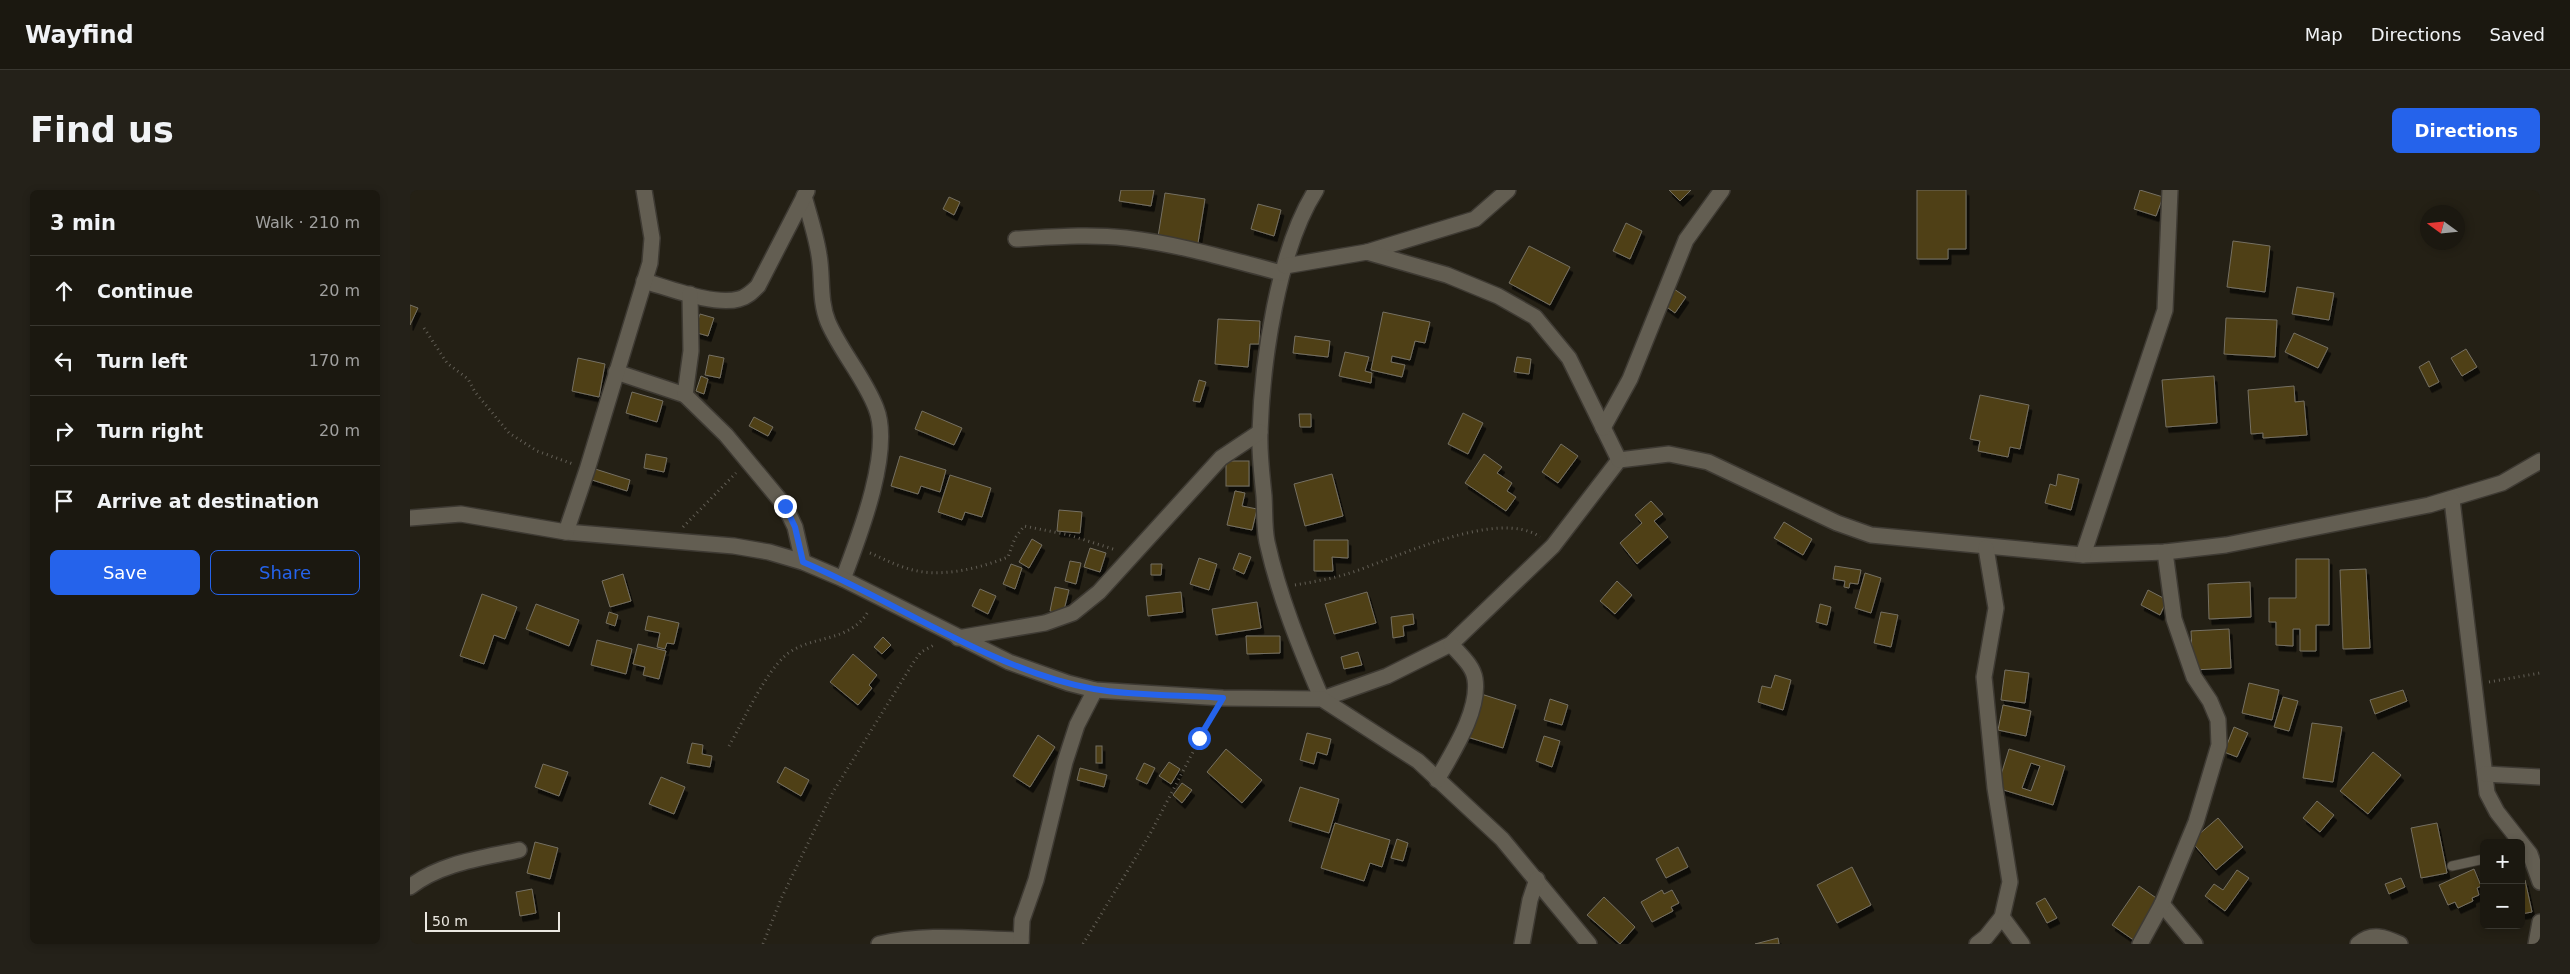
<!DOCTYPE html>
<html lang="en">
<head>
<meta charset="utf-8">
<style>
  body { margin:0; font-family:"DejaVu Sans",sans-serif; background:#242119; color:#f1f3f6 }
  .controls { position:absolute; right:15px; bottom:15px; display:grid; overflow:hidden; border-radius:8px; box-shadow:0 2px 8px #0003 }
  .controls button { width:45px; height:45px; display:grid; place-items:center; padding:0; border:0; border-bottom:1px solid #393730; background:#1b1810; color:#f1f3f6; font:25px sans-serif }
  .compass { position:absolute; left:2010px; top:15px; width:45px; height:45px; border-radius:50%; background:#1b1810; box-shadow:0 2px 8px #0003; rotate:285deg }
  .scale { position:absolute; left:15px; bottom:12px; width:135px; box-sizing:border-box; padding-left:5px; border:2px solid #ebe8e1; border-top:0; font-size:14px; line-height:18px; white-space:nowrap; color:#ebe8e1; -webkit-text-stroke:4px #242015; paint-order:stroke }
  .stop { position:absolute; width:15px; height:15px; margin:-11px; border:4px solid #2563eb; border-radius:50%; background:#fff }
  .stop.end { background:#2563eb; border-color:#fff; box-shadow:0 1px 5px #0008 }
  .list { margin:0; padding:0; list-style:none }
  h2 { display:flex; justify-content:space-between; align-items:center; height:65px; margin:0; padding:0 20px; font-size:21px }
  h2 small { font-size:16px; font-weight:400; color:#a0a09f }
  .list li { display:grid; grid-template-columns:32px 1fr auto; gap:15px; align-items:center; box-sizing:border-box; height:70px; padding:0 20px; border-top:1px solid #393730 }
  .list b { display:block; font-size:19px; white-space:nowrap }
  .list em { font-size:16px; font-style:normal; color:#a0a09f }
  .actions { display:flex; gap:10px; padding:15px 20px }
  .actions a { flex:1; padding:11px 0; border:1px solid #2563eb; border-radius:8px; text-align:center; font-size:18px; color:#2563eb }
  .actions .main { background:#2563eb; color:#fff }
  .icon { flex:none; width:28px; height:28px; fill:none; stroke:currentColor; stroke-width:2; stroke-linecap:round; stroke-linejoin:round }
  .map { position:relative; flex:none; width:2130px; height:754px; overflow:hidden; border-radius:8px }
  header { display:flex; align-items:center; gap:30px; box-sizing:border-box; height:70px; padding:0 25px; background:#1b1810; border-bottom:1px solid #393730 }
  header strong { font-size:24px }
  nav { display:flex; gap:28px; margin-inline-start:auto; font-size:18px }
  .intro { display:flex; align-items:center; justify-content:space-between; box-sizing:border-box; height:120px; padding:0 30px }
  h1 { margin:0; font-size:35px }
  .button { padding:12px 22px; border-radius:8px; background:#2563eb; color:#fff; font-size:18px; font-weight:700 }
  main { display:flex; gap:30px; padding:0 30px }
  aside { flex:1; background:#1b1810; border-radius:8px; box-shadow:0 2px 8px #0003 }
  .map>svg:first-child { display:block }
</style>
</head>
<body>
<header>
<strong>Wayfind</strong>
<nav><a>Map</a><a>Directions</a><a>Saved</a></nav>
</header>
<div class="intro"><h1>Find us</h1><a class="button">Directions</a></div>
<main>
<aside>
<h2>3 min<small>Walk · 210 m</small></h2>
<ul class="list">
<li><svg class="icon" aria-label="ahead" viewBox="0 0 24 24"><path d="M12 20V5M6 11l6-6 6 6"/></svg><div><b>Continue</b></div><em>20 m</em></li>
<li><svg class="icon" aria-label="left" viewBox="0 0 24 24"><path d="M17 20v-9H6M10 6l-5 5 5 5"/></svg><div><b>Turn left</b></div><em>170 m</em></li>
<li><svg class="icon" aria-label="right" viewBox="0 0 24 24"><path d="M7 20v-9h11M14 6l5 5-5 5"/></svg><div><b>Turn right</b></div><em>20 m</em></li>
<li><svg class="icon" aria-label="arrive" viewBox="0 0 24 24"><path d="M6 21V4h12l-3 4 3 4H6"/></svg><div><b>Arrive at destination</b></div></li>
</ul>
<div class="actions"><a class="main">Save</a><a>Share</a></div>
</aside>
<div class="map">
<svg width="2130" height="754" viewBox="0 0 2130 754">
  <defs>
    <filter id="shadow"><feDropShadow dx="3" dy="5.5" stdDeviation="0" flood-color="#0009"/></filter>
  </defs>
  <rect width="100%" height="100%" fill="#242015"/>
  <!-- building -->
  <g fill="#4f3f12" stroke="#757063" fill-rule="evenodd" filter="url(#shadow)">
    <path d="M711,0h33l-3,16 -32,-5z"/>
    <path d="M1259,0h22l-11,11z"/>
    <path d="M1507,0h49v59h-18v10h-31z"/>
    <path d="M1730,0l23,7 -7,19 -22,-7z"/>
    <path d="M755,3l40,6 -8,50 -40,-6z"/>
    <path d="M539,7l11,5 -6,13 -11,-6z"/>
    <path d="M848,14l23,6 -7,26 -23,-7z"/>
    <path d="M1216,33l16,8 -12,28 -17,-8z"/>
    <path d="M1823,51l37,5 -5,46 -38,-5z"/>
    <path d="M1119,56l41,21 -20,38 -41,-22z"/>
    <path d="M1887,97l37,6 -5,27 -37,-6z"/>
    <path d="M1264,99l12,8 -11,16 -11,-8z"/>
    <path d="M0,115l8,3 -8,17z"/>
    <path d="M973,122l47,10 -5,21 -10,-2 -5,19 -18,-4 -1,6 14,3 -3,12 -31,-7z"/>
    <path d="M290,124l14,4 -6,18 -14,-4z"/>
    <path d="M1816,128l51,2 -2,37 -51,-3z"/>
    <path d="M808,129l42,2 -1,23h-9l-2,23 -33,-3z"/>
    <path d="M1884,143l34,15 -10,20 -33,-16z"/>
    <path d="M885,146l35,5 -2,16 -35,-4z"/>
    <path d="M2056,159l11,18 -15,9 -11,-18z"/>
    <path d="M935,162l24,5 -4,14 7,2 -1,10 -32,-7z"/>
    <path d="M299,165l15,3 -4,20 -15,-3z"/>
    <path d="M1107,167l14,2 -2,15 -15,-2z"/>
    <path d="M168,168l27,6 -6,33 -27,-6z"/>
    <path d="M2019,171l10,21 -10,5 -10,-20z"/>
    <path d="M291,186l7,3 -4,15 -8,-3z"/>
    <path d="M1804,186l3,47 -51,4 -4,-47z"/>
    <path d="M789,190l7,2 -6,20 -7,-1z"/>
    <path d="M1884,196l1,16 9,-1 3,34 -44,3v-5l-12,1 -3,-44z"/>
    <path d="M222,202l31,9 -6,21 -31,-9z"/>
    <path d="M1570,205l49,10 -9,44 -10,-2 -2,10 -30,-6 2,-10 -10,-2z"/>
    <path d="M512,221l40,17 -8,17 -39,-16z"/>
    <path d="M1053,223l20,10 -15,31 -20,-10z"/>
    <path d="M889,224h12v13h-11z"/>
    <path d="M344,227l19,10 -5,9 -19,-10z"/>
    <path d="M1151,254l17,12 -20,27 -16,-11z"/>
    <path d="M236,264l21,4 -3,14 -20,-4z"/>
    <path d="M1074,264l18,13 -5,6 15,10 -5,8 9,6 -10,14 -41,-28z"/>
    <path d="M490,266l46,14 -6,22 -19,-6 -3,8 -27,-8z"/>
    <rect x="816" y="271" width="23" height="25"/>
    <path d="M182,278l38,12 -3,11 -38,-12z"/>
    <path d="M922,284l11,42 -38,10 -11,-42z"/>
    <path d="M1648,284l21,5 -8,31 -26,-7 5,-19 6,2z"/>
    <path d="M540,285l41,13 -9,29 -17,-5 -3,8 -24,-8z"/>
    <path d="M825,301l10,2 -3,13 15,3 -5,21 -25,-5z"/>
    <path d="M1241,311l12,13 -9,7 14,16 -31,27 -17,-21 22,-20 -7,-8z"/>
    <path d="M649,320l23,2 -2,21 -23,-2z"/>
    <path d="M1374,332l28,17 -9,16 -29,-17z"/>
    <path d="M622,349l10,6 -13,23 -10,-6z"/>
    <path d="M904,350h34v18l-16,-1 1,14h-19z"/>
    <path d="M680,358l16,5 -6,19 -16,-5z"/>
    <path d="M829,363l12,4 -7,17 -11,-5z"/>
    <path d="M789,368l18,6 -8,26 -19,-6z"/>
    <path d="M1886,369h33v66h-13v26h-16v-22h-7v17l-17,-1v-23h-7v-24h27z"/>
    <path d="M660,371l11,2 -5,21 -11,-3z"/>
    <path d="M601,374l11,4 -7,21 -12,-5z"/>
    <path d="M741,374h11l-1,11h-10z"/>
    <path d="M1425,376l26,4 -3,14 -8,-1 -1,5 -5,-1 1,-6 -12,-2z"/>
    <path d="M1956,379l4,79 -27,1 -3,-79z"/>
    <path d="M1455,383l16,5 -10,35 -16,-5z"/>
    <path d="M213,384l8,27 -21,6 -8,-26z"/>
    <path d="M1207,391l15,14 -17,19 -15,-13z"/>
    <path d="M1840,392l1,35 -42,2 -1,-35z"/>
    <path d="M645,397l14,3 -6,24 -13,-3z"/>
    <path d="M570,399l16,7 -8,18 -16,-8z"/>
    <path d="M1738,400l19,10 -7,15 -19,-10z"/>
    <path d="M771,402l2,20 -35,4 -2,-20z"/>
    <path d="M957,402l9,31 -42,11 -9,-30z"/>
    <path d="M72,404l35,13 -12,32 -11,-4 -10,29 -24,-8z"/>
    <path d="M847,412l4,26 -45,7 -4,-26z"/>
    <path d="M126,414l43,16 -10,26 -43,-17z"/>
    <path d="M1410,414l11,3 -4,18 -11,-3z"/>
    <path d="M199,422l9,3 -3,11 -9,-3z"/>
    <path d="M1471,422l17,3 -7,32 -17,-4z"/>
    <path d="M1003,424l1,10 -11,2 1,10 -11,2 -2,-21z"/>
    <path d="M238,426l31,7 -5,21 -7,-1 -2,6 -8,-2 3,-14 -15,-3z"/>
    <path d="M1819,439l2,39 -38,2 -2,-39z"/>
    <path d="M836,446h34v17l-33,1z"/>
    <path d="M473,447l8,8 -9,9 -8,-7z"/>
    <path d="M187,450l35,9 -6,25 -35,-9z"/>
    <path d="M228,454l28,7 -7,28 -16,-4 2,-8 -12,-3z"/>
    <path d="M948,462l4,13 -18,4 -3,-12z"/>
    <path d="M443,464l24,21 -8,10 3,3 -14,17 -28,-23z"/>
    <path d="M1595,480l24,3 -4,30 -24,-3z"/>
    <path d="M1365,485l16,5 -8,30 -25,-8 4,-16 9,2z"/>
    <path d="M1839,493l30,7 -7,30 -30,-7z"/>
    <path d="M1993,500l4,11 -32,13 -5,-14z"/>
    <path d="M1068,503l38,12 -13,43 -39,-12z"/>
    <path d="M1873,507l15,4 -9,30 -15,-4z"/>
    <path d="M1140,509l18,6 -6,20 -18,-5z"/>
    <path d="M1593,515l28,6 -5,25 -28,-6z"/>
    <path d="M1902,533l30,4 -9,55 -30,-4z"/>
    <path d="M1824,537l14,6 -11,24 -13,-5z"/>
    <path d="M897,543l24,6 -4,16 -10,-3 -3,12 -14,-4z"/>
    <path d="M628,545l17,12 -25,40 -17,-11z"/>
    <path d="M1134,546l16,5 -8,26 -16,-6z"/>
    <path d="M282,553l11,2 -1,9 10,2 -2,11 -23,-4z"/>
    <rect x="686" y="556" width="6" height="17"/>
    <path d="M816,559l36,31 -20,23 -35,-31z"/>
    <path d="M1599,559l56,17 -12,39 -56,-17zM1621,573l9,3 -9,25 -9,-3z"/>
    <path d="M1963,562l28,23 -33,39 -28,-23z"/>
    <path d="M759,572l11,7 -9,15 -12,-8z"/>
    <path d="M734,573l11,5 -8,16 -11,-5z"/>
    <path d="M133,574l25,8 -9,24 -24,-9z"/>
    <path d="M375,577l24,13 -8,16 -24,-14z"/>
    <path d="M670,578l27,7 -3,12 -27,-7z"/>
    <path d="M251,587l24,10 -11,27 -25,-10z"/>
    <path d="M772,593l10,7 -10,13 -9,-8z"/>
    <path d="M890,597l39,12 -10,34 -40,-12z"/>
    <path d="M1907,611l17,14 -14,17 -17,-14z"/>
    <path d="M1808,628l25,29 -27,23 -25,-29z"/>
    <path d="M925,633l55,17 -8,27 -12,-4 -6,18 -43,-13z"/>
    <path d="M2027,633l10,50 -26,5 -10,-50z"/>
    <path d="M987,649l11,4 -5,18 -12,-3z"/>
    <path d="M125,652l23,6 -8,31 -23,-6z"/>
    <path d="M1268,657l10,20 -22,11 -10,-19z"/>
    <path d="M1442,677l19,38 -34,18 -20,-38z"/>
    <path d="M2064,679l7,17 -4,2 2,7 -7,3 1,3 -15,7 -3,-6 -7,3 -9,-20z"/>
    <path d="M1827,680l12,8 -24,33 -20,-15 9,-12 9,6z"/>
    <path d="M1991,688l4,9 -16,7 -4,-10z"/>
    <path d="M2115,690l7,32 -11,2v-33z"/>
    <path d="M1729,696l23,16 -27,39 -23,-16z"/>
    <path d="M122,699l4,24 -16,3 -4,-24z"/>
    <path d="M1252,700l2,4 8,-4 7,13 -8,4 2,4 -21,11 -11,-20z"/>
    <path d="M1194,707l31,30 -15,17 -33,-29z"/>
    <path d="M1635,708l12,20 -10,5 -11,-20z"/>
    <path d="M1368,748l1,6h-24z"/>
  </g>
  <g fill="none" stroke-linecap="round" stroke-linejoin="round">
    <defs>
      <path id="lane" d="M2042,676l32,-7"/>
      <g id="street">
        <path d="M906,0c-38,59 -54,172 -56,242 -1,21 2,43 4,64 1,15 0,31 3,46 12,54 33,106 55,157l65,-23 64,-32 102,-98 66,-86 50,-6 39,8 129,61 34,12 212,20 82,-3 61,-7 203,-40 73,-22 38,-22"/>
        <path d="M394,6c5,19 12,39 15,59 4,22 0,45 9,67 13,30 36,55 48,86 17,42 -17,129 -33,171"/>
        <path d="M606,49c37,-2 73,-5 110,-1 53,6 105,22 156,35"/>
        <path d="M957,62l108,-33 33,-29"/>
        <path d="M875,76l82,-14 80,23 51,21 37,21 34,41 50,102"/>
        <path d="M234,91c25,7 70,25 95,18 8,-2 13,-7 19,-13l49,-95"/>
        <path d="M206,182l69,23 41,40 59,71 10,21 8,35"/>
        <path d="M275,205l6,-44 -1,-57"/>
        <path d="M1193,238l27,-49 56,-139 36,-50"/>
        <path d="M2042,310l35,293 10,19 33,42 10,28"/>
        <path d="M0,328l51,-4 105,18 168,14 35,6 34,10 40,17 166,83 59,21 27,7 128,8 99,1 96,62 84,78 87,105"/>
        <path d="M156,342l21,-62 63,-207 2,-25 -8,-48"/>
        <path d="M1673,365l82,-245 5,-120"/>
        <path d="M548,448l87,-15 28,-10 26,-21 122,-134 39,-26"/>
        <path d="M2075,584l55,3"/>
        <path d="M1027,590c15,-27 43,-69 38,-101 -2,-14 -16,-25 -24,-35"/>
        <path d="M0,697c30,-24 73,-29 109,-37"/>
        <path d="M1752,714l33,40"/>
        <path d="M1592,727l20,27"/>
        <path d="M469,754c48,-11 93,-5 142,-4"/>
        <path d="M611,754l1,-24 14,-40 29,-118 12,-37 18,-35"/>
        <path d="M1112,754l8,-44 7,-21"/>
        <path d="M1567,754l9,-7 16,-20 8,-35 -15,-94 -11,-111 12,-69 -10,-60"/>
        <path d="M1730,754l22,-40 34,-82 23,-77 -1,-25 -8,-19 -16,-24 -20,-58 -9,-67"/>
        <path d="M1948,754c14,-12 27,-7 42,0"/>
        <path d="M2126,754l4,-22"/>
      </g>
    </defs>
    <!-- lane casing -->
    <use href="#lane" stroke="#3e3a33" stroke-width="11"/>
    <!-- street casing -->
    <use href="#street" stroke="#3e3a33" stroke-width="18"/>
    <!-- path -->
    <g stroke="#635f56" stroke-width="3" stroke-dasharray="1 4" stroke-linecap="butt">
      <path d="M14,138l23,35 21,16 7,13 34,41 28,18 36,13"/>
      <path d="M273,337l53,-54"/>
      <path d="M460,363c12,5 23,11 36,15 31,11 72,1 102,-11l7,-19 9,-12 45,9 47,15"/>
      <path d="M885,395c17,-3 35,-6 52,-11 45,-14 151,-67 193,-37"/>
      <path d="M2079,492l51,-9"/>
      <path d="M319,556c15,-26 35,-72 57,-91 25,-21 64,-11 83,-45"/>
      <path d="M353,754l18,-45 52,-107 80,-129 8,-11 15,-8"/>
      <path d="M673,754l67,-110 64,-122"/>
    </g>
    <!-- lane -->
    <use href="#lane" stroke="#635e52" stroke-width="9"/>
    <!-- street -->
    <use href="#street" stroke="#635e52" stroke-width="15"/>
  </g>
  <g fill="none" stroke-linecap="round" stroke-linejoin="round">
    <!-- route -->
    <path stroke="#2563eb" stroke-width="6" d="M375,316l10,21 8,35c92,39 193,110 291,127 39,7 89,6 129,9l-24,40"/>
  </g>
</svg>
<div class="controls">
<button>+</button>
<button>−</button>
</div>
<svg class="compass" viewBox="-18 -18 36 36"><path d="M0-13l5 13h-10z" fill="#e53935"/><path d="M0 13l5-13h-10z" fill="#a0a09f"/></svg>
<div class="scale">50 m</div>
<div class="stop" style="left:789px;top:548px"></div>
<div class="stop end" style="left:375px;top:316px"></div>
</div>
</main>
</body>
</html>
